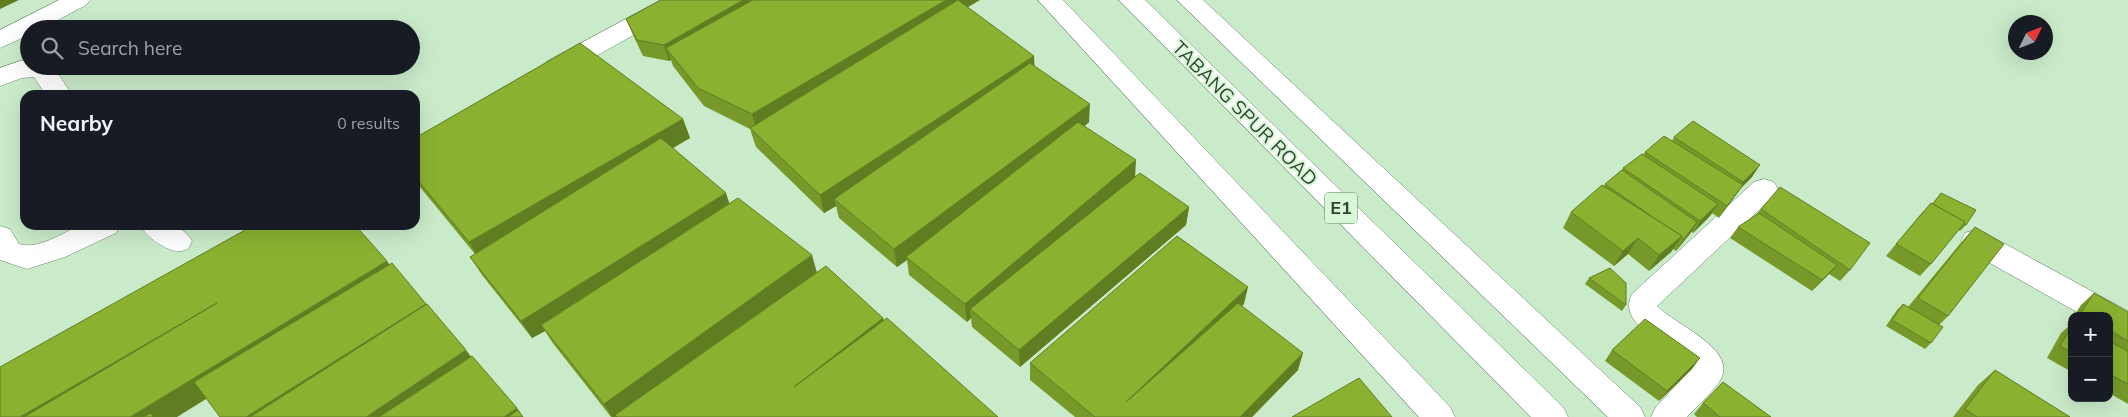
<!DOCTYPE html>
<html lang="en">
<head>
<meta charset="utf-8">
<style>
  body { margin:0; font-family:Mulish,sans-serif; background:#242831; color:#f1f3f6 }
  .controls { position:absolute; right:15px; bottom:15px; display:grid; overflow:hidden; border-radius:10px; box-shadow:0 5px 20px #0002 }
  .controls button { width:45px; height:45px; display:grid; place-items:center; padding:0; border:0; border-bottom:1px solid #363941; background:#171b24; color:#f1f3f6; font:25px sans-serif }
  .compass { position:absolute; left:2008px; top:15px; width:45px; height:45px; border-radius:50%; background:#171b24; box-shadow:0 5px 20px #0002; rotate:47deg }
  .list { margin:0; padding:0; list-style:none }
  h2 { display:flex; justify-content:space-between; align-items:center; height:65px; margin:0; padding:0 20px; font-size:21px }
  h2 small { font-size:16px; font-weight:400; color:#9ea1a6 }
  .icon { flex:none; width:28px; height:28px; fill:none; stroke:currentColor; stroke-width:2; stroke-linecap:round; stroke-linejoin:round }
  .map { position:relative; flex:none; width:2128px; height:417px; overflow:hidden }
  .search { position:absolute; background:#171b24; box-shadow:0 5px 20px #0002; left:20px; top:20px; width:400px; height:55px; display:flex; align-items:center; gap:12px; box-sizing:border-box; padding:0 18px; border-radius:28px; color:#9ea1a6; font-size:19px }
  .panel { position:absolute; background:#171b24; box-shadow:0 5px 20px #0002; left:20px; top:90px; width:400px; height:140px; border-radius:15px }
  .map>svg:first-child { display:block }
</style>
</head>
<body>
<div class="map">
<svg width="2128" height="417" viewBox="0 0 2128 417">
  <rect width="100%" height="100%" fill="#caebca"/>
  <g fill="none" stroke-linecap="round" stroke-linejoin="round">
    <defs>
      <g id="minor">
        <path d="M59,0h31l-4,5 -45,24h-12v6l-29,13v-18z"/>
        <path d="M661,0h30l-4,5 -123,69 -9,3 -9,-3 -3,-6 3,-6z"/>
        <path d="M1177,0h26l437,407 5,10h-37z"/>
        <path d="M20,61h9v5h24l19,29h-26l-12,-18 -12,1 -22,8v-18z"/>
        <path d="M1764,179l10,3 4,7 -4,7 -117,110c18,19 84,44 62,76 -9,13 -22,24 -32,35h-36l5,-10 37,-40c-18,-19 -78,-41 -61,-73l122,-112z"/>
        <path d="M80,225h40l-4,8 -51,24 -38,12 -27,-9v-34l10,3 9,15c19,6 44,-11 61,-19z"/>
        <path d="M140,225c20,0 41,-4 52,16l-4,8c-4,1 -8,3 -12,2 -13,-2 -30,-15 -36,-26z"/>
        <path d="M1975,230l10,3 143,78v27l-19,-8v-14h-25l-119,-67 -4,-8 4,-8z"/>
      </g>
      <g id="highway">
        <path d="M1038,0h25l387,407 5,10h-36z"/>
        <path d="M1119,0h26l418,407 5,10h-37z"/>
      </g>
    </defs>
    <!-- minor casing -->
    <use href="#minor" stroke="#688669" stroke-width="1"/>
    <!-- highway casing -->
    <use href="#highway" stroke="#688669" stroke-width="1"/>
    <!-- minor -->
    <use href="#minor" fill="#fff" fill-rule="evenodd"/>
    <!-- highway -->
    <use href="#highway" fill="#fff" fill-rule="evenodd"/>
  </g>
  <!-- wall -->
  <g fill="#779929">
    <path d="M967,7l67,59 55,56 -4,4 50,50 54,31 -3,18 -166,142 -48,-40 -1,-9 -4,4 -58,-47 -2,-15 -10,7 -58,-49 -3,-12 -12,7 -68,-66 -6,-18 -46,-23 -31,-40 -2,-6 -2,1 -26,-5 -10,-21 -7,-16z"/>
    <path d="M683,119l7,19 -17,10 56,56 88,68 66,46 1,2 114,97h-387l-59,-75 -7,-11 -13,7 -50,-63 -12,-18 5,-3 -60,-73v-43z"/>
    <path d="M1674,137l78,40 -11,11 -22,30 -7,-5 -2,3 -17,17 -2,-1 -15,19 -3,-2 -2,3 -22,19 -21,-17 -14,12 -51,-38 8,-16 33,-26 1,-2 17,-14 1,-2 20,-13 2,-3 27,-11z"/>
    <path d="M1941,193l25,32 -6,6 -2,-1 -27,34 -11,12 -34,-20 34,-41 12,-11z"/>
    <path d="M1761,209l89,61 -10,11 -11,-7 -17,17 -82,-53 8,-11 18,-12z"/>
    <path d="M1975,227l-27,89 -9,9 -8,18 -6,6 -39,-23 11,-16 6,-6 5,3 56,-68z"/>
    <path d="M1589,278l37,27 -4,6 -37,-27z"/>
    <path d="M2094,293l34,19v92l-19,-11v-77h-35l7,-11z"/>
    <path d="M1244,304l-2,2 56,64 -46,47h-177l-45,-37v-17z"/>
    <path d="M2072,318v54l-25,-14 14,-25 8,-7 -2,-1z"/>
    <path d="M1612,350l80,19 -33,32 -54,-40z"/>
    <path d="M1995,370l75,47h-117l25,-32z"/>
    <path d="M1703,403l68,14h-74l-3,-3z"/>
  </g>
  <!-- shaded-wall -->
  <g fill="#617d22">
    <path d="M0,0h19l-19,9z"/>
    <path d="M743,0h33l-110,48 5,12 -2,1 -5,-16z"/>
    <path d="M946,0h34l-223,133 -5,-19z"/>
    <path d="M1034,56l1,19 -201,124 2,7 -12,7 -4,-18z"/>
    <path d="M1090,104l-1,18 -181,137 -2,-2 1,3 -10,7 -3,-18z"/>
    <path d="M683,119l7,19 -210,122 -11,-18z"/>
    <path d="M1136,160l-1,19 -165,130 1,9 -4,4 -2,-18z"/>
    <path d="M1760,165l-8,12 -11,11 -22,30 24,-36z"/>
    <path d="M726,193l6,19 -191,113 4,6 -13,7 -11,-17z"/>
    <path d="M1718,204l-8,12 -17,17 7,-12z"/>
    <path d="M1189,207l-3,18 -166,142 -1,-17z"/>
    <path d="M1697,222l-7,12 -14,17 8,-12z"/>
    <path d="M1682,236l-11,16 -22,19 10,-16z"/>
    <path d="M1638,238l-10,16 -14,12 9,-15z"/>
    <path d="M812,255l5,18 -202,142 1,2h-4l-8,-13z"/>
    <path d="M387,261l13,18 -223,138h-47z"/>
    <path d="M1837,265l-10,11 -15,15 10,-11z"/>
    <path d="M1248,287l-4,17 -118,113v-15z"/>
    <path d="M217,303l-147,114h-50z"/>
    <path d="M426,304l13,17 -150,96h-43z"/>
    <path d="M883,318l4,18 -93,51z"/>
    <path d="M466,350l13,17 -74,50h-39z"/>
    <path d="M1303,353l-5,17 -46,47h-12z"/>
    <path d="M1700,358l-8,11 -33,32 8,-10z"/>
    <path d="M517,408l6,9h-19z"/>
  </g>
  <!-- building -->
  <g fill="#8ab230" stroke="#617d22">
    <path d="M661,0h82l-79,45 -27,-5 -11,-21z"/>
    <path d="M753,0h193l-194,114 -54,-26 -32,-40z"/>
    <path d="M958,0l76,56 -214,139 -70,-67z"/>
    <path d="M580,43l103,76 -214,123 -54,-65v-39z"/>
    <path d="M1030,63l60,41 -196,145 -60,-50z"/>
    <path d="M1693,121l67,44 -17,17 -69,-45z"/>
    <path d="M1078,122l58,38 -171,144 -59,-47z"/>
    <path d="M1664,136l79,49 -16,21 -82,-54z"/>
    <path d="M661,138l65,55 -205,128 -51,-64z"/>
    <path d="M1642,154l76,50 -18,17 -77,-53z"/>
    <path d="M1622,170l75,52 -13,17 -3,-2 1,-1 -25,-16 -52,-36z"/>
    <path d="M1140,173l49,34 -170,143 -49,-41z"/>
    <path d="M1602,185l80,51 -23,19 -21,-17 -15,13 -52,-39z"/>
    <path d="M1780,187l90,56 -20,27 -89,-61z"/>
    <path d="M1941,193l35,17 -10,15 -2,-1 1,-2 -32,-18z"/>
    <path d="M738,198l74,57 -208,149 -63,-79z"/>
    <path d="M1931,203l34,19 -34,42 -35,-20z"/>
    <path d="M1759,213l78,52 -15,15 -84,-53z"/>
    <path d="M254,225h101l32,36 -257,156h-106l193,-114 -197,114h-20v-50z"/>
    <path d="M1975,227l29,17 -56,72 -30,-18z"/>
    <path d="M1177,236l71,51 -122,115 112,-99 65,50 -63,64h-145l-65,-54z"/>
    <path d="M392,263l34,41 -180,113h-26l-26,-35z"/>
    <path d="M826,266l57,52 -89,69 93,-69 111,99h-381l-2,-2z"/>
    <path d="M1610,268l16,15v22l-37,-27z"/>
    <path d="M2094,293l34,19v29l-19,-11v-14h-25l-4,-2z"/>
    <path d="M427,304l39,46 -100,67h-116z"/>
    <path d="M1903,304l40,23 -12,16 -39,-23z"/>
    <path d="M1645,319l55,39 -33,33 -55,-41z"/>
    <path d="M2072,326v27l-12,-7z"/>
    <path d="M2109,341l19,10v33l-19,-10z"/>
    <path d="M472,356l45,52 -13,9h-125z"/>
    <path d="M1995,370l75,47h-93l-12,-8z"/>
    <path d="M1359,378l33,39h-100z"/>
    <path d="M1723,382l48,35h-51l-17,-14z"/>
    <path d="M518,410l5,7h-15z"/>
    <path d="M151,413l2,4h-10z"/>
  </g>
  <g text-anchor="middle" stroke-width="4.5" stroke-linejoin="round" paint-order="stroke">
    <!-- shield labels -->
    <rect fill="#d7f8d7" stroke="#647764" stroke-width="1" x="1325" y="192.5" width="32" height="31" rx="4"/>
    <g font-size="18" font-weight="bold" fill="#334033">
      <text x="1341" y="214">E1</text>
    </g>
    <!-- street labels -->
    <g font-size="19" fill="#334033" stroke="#d7f8d7">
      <text transform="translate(1245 113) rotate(45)" y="7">TABANG SPUR ROAD</text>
    </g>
  </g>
</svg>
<div class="controls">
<button>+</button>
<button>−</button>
</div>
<svg class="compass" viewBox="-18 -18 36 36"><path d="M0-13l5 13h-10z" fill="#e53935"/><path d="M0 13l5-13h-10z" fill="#9ea1a6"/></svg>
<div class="search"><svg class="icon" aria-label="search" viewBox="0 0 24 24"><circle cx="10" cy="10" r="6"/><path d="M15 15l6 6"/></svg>Search here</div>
<section class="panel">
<h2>Nearby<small>0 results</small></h2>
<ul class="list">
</ul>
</section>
</div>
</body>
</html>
